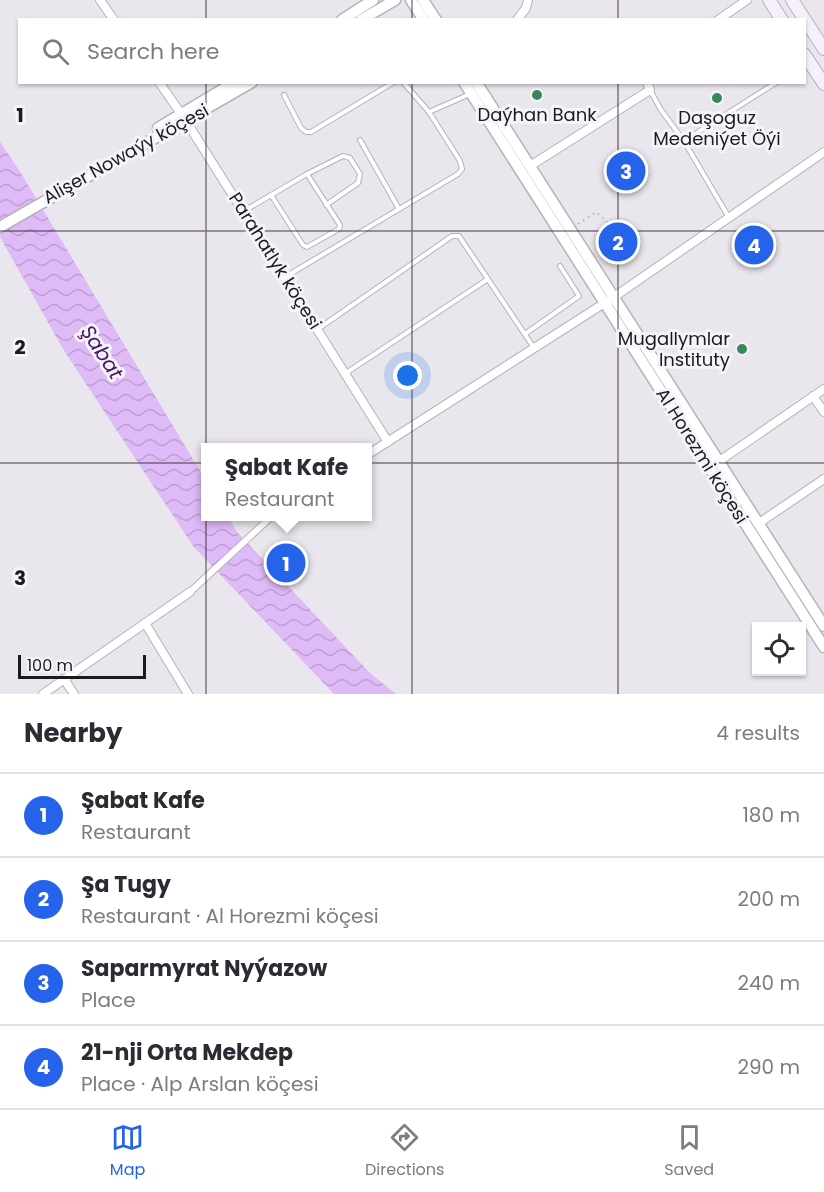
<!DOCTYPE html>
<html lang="en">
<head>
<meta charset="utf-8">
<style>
  body { margin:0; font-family:Poppins,sans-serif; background:#f7f7f7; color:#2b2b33 }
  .controls { position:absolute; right:18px; bottom:18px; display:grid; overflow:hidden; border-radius:0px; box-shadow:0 2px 4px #0004 }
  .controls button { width:54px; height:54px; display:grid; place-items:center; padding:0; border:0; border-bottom:2px solid #e1e1e2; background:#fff; color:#2b2b33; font:30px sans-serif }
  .scale { position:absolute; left:18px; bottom:15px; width:128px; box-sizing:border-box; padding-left:6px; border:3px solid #1b1a1d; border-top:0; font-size:16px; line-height:21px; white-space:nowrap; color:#1b1a1d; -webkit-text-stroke:4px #f7f3fa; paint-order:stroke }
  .you { position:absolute; left:408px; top:376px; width:21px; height:21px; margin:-15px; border:4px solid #fff; border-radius:50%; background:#1a73e8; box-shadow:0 0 0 9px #1a73e833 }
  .badge { display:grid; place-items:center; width:39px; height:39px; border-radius:50%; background:#2563eb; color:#fff; font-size:20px; font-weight:700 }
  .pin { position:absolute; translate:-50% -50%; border:3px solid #fff; box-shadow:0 2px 6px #0006 }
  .popup { position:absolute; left:201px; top:443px; width:171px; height:78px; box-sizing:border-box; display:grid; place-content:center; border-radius:0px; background:#fff; filter:drop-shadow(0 2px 4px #0005); font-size:20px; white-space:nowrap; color:#7c7c81 }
  .popup b { font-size:22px; color:#2b2b33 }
  .popup::after { content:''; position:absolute; left:50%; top:100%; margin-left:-12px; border:12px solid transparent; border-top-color:#fff }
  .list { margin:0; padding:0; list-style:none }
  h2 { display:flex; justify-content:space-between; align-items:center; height:78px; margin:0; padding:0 24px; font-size:26px }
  h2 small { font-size:20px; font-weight:400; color:#7c7c81 }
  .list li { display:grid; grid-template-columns:39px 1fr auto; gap:18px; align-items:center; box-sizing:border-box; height:84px; padding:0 24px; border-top:2px solid #e1e1e2 }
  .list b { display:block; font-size:22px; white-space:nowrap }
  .list p { margin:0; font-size:20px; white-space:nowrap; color:#7c7c81 }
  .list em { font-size:20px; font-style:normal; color:#7c7c81 }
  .icon { flex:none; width:33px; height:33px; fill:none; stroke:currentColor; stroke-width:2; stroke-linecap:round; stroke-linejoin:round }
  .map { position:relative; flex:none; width:824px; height:694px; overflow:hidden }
  .search { position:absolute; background:#fff; box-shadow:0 2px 4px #0004; left:18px; right:18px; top:18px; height:66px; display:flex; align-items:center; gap:15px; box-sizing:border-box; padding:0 21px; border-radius:0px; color:#7c7c81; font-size:22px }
  .sheet { height:414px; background:#fff }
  nav { display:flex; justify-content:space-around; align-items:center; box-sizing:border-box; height:84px; border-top:2px solid #e1e1e2; background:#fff; font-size:16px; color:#7c7c81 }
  nav a { display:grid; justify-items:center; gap:3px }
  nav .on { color:#2563eb }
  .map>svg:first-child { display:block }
</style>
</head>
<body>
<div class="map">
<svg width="824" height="694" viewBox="0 0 824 694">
  <defs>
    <pattern id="water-waves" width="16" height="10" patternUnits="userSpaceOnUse" patternTransform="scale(1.5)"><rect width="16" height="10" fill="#debaf7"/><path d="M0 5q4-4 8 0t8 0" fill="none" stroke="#be9fd3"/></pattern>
  </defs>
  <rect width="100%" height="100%" fill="#eae6ed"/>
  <!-- water -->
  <path fill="url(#water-waves)" d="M0,142l19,28 186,309v37l23,1 9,15 133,141 26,21h-62l-141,-148 -130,-197 -63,-112z"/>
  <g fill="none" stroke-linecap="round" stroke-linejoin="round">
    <defs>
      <g id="service">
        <path d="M403,82l26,30 41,-18"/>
        <path d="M650,90l11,20 23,31"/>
        <path d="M284,95l17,33 5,4h5l83,-50"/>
        <path d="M360,140l39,69"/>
        <path d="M307,174l36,-18 7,2 10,16 -2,9 -32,22"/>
        <path d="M244,211l63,-37 33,51 -1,4 -32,18 -4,-2 -32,-50"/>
        <path d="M728,216l-44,-75 93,-59"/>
        <path d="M285,277l173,-103 4,-5 -2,-8 -31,-49"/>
        <path d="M318,329l134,-93h7l75,112"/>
        <path d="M525,334l54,-38 -19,-30"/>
        <path d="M346,373l142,-94"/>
      </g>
      <path id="pedestrian" d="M190,592l82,-76"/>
      <g id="minor">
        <path d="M100,0l14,20"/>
        <path d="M517,20l9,-12 2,-8"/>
        <path d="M718,20l29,-20"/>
        <path d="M159,82l27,39 202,321"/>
        <path d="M530,166l120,-76 -3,-8"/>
        <path d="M813,396l11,16"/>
        <path d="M367,455l247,-158 210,-145"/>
        <path d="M715,464l109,-75"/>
        <path d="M759,523l65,-44"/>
        <path d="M145,623l43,71"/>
        <path d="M64,679l10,15"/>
        <path d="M43,694l147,-102"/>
      </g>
      <g id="tertiary">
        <path d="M411,0l13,20"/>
        <path d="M423,0l13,20"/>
        <path d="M342,20l31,-20"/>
        <path d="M361,20l34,-20"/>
        <path d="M464,82l360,565"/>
        <path d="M476,82l348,544"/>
        <path d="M158,128l77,-46"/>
        <path d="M0,227l252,-145"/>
      </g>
      <g id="secondary">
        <path d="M769,0l13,20"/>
        <path d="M792,0l32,49"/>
        <path d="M804,54l20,30"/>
      </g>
    </defs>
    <!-- service casing -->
    <use href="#service" stroke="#b6b2b9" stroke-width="6"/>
    <!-- pedestrian casing -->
    <use href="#pedestrian" stroke="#b6b2b9" stroke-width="8"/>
    <!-- minor casing -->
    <use href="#minor" stroke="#b6b2b9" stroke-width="10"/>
    <!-- tertiary casing -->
    <use href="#tertiary" stroke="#b6b2b9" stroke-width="13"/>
    <!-- secondary casing -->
    <use href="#secondary" stroke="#b6b2b9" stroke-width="14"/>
    <!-- path -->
    <path stroke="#aaa7ac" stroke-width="1.5" stroke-dasharray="1.5 4.5" stroke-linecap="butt" d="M578,224l18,-12 18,16"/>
    <!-- service -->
    <use href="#service" stroke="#fff" stroke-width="4"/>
    <!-- pedestrian -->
    <use href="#pedestrian" stroke="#fff" stroke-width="6"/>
    <!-- minor -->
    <use href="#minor" stroke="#fff" stroke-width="8"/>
    <!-- tertiary -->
    <use href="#tertiary" stroke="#fff" stroke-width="10"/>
    <!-- secondary -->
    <use href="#secondary" stroke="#f6f0fb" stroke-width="12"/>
  </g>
  <!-- grid -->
  <path fill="none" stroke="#1b1a1d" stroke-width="1.5" stroke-opacity="0.55" d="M206,0v20M412,0v20M618,0v20M206,82v612M412,82v612M618,82v612M0,231h824M0,463h824"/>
  <!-- markers -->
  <g fill="#378859" stroke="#f7f3fa" stroke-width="2">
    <circle cx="537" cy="95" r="6"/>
    <circle cx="717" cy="98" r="6"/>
    <circle cx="742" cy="349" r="6"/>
  </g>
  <g text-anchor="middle" stroke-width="6" stroke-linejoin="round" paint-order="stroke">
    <!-- poi labels -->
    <g font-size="18" fill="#1b1a1d" stroke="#f7f3fa">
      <text x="537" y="121">Daýhan Bank</text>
      <text x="717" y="124">Daşoguz<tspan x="717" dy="21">Medeniýet Öýi</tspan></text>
      <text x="730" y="345" text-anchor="end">Mugallymlar<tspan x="730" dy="21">Instituty</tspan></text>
    </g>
    <!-- street labels -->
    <g font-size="18" fill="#1b1a1d" stroke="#f7f3fa">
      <text transform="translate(126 154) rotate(-29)" y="6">Alişer Nowaýy köçesi</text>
      <text transform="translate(275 261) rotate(58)" y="6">Parahatlyk köçesi</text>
      <text transform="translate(702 456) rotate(58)" y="6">Al Horezmi köçesi</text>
    </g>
    <!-- water labels -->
    <g font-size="20" font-style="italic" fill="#46195e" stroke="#f7f3fa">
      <text transform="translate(102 352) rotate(57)" y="7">Şabat</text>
    </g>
  </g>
  <g font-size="20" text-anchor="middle" font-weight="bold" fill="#1b1a1d" stroke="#f7f3fa" stroke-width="6" stroke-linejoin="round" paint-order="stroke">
    <text x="20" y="122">1</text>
    <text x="20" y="354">2</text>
    <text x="20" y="585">3</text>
  </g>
</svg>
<div class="controls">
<button><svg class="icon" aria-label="locate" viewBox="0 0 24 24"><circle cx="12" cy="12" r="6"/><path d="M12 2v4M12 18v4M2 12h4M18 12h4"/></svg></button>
</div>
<div class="scale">100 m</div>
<div class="you"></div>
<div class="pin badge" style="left:286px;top:563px">1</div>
<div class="popup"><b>Şabat Kafe</b>Restaurant</div>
<div class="pin badge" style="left:618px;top:242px">2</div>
<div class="pin badge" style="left:626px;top:171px">3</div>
<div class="pin badge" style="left:754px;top:245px">4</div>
<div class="search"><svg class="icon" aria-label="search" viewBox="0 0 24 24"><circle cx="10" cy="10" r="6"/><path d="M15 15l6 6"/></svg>Search here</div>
</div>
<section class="sheet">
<h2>Nearby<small>4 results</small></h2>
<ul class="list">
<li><span class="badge">1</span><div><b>Şabat Kafe</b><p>Restaurant</p></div><em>180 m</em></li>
<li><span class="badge">2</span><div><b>Şa Tugy</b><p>Restaurant · Al Horezmi köçesi</p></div><em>200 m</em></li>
<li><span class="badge">3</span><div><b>Saparmyrat Nyýazow</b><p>Place</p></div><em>240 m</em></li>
<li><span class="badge">4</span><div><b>21-nji Orta Mekdep</b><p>Place · Alp Arslan köçesi</p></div><em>290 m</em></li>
</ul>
</section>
<nav>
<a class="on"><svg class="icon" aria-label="map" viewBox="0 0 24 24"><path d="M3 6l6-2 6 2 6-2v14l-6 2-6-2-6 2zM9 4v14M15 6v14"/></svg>Map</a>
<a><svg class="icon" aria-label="directions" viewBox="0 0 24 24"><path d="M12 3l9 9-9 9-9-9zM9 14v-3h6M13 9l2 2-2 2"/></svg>Directions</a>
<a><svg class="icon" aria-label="saved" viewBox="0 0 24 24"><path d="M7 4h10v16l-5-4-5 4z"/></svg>Saved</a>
</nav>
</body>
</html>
